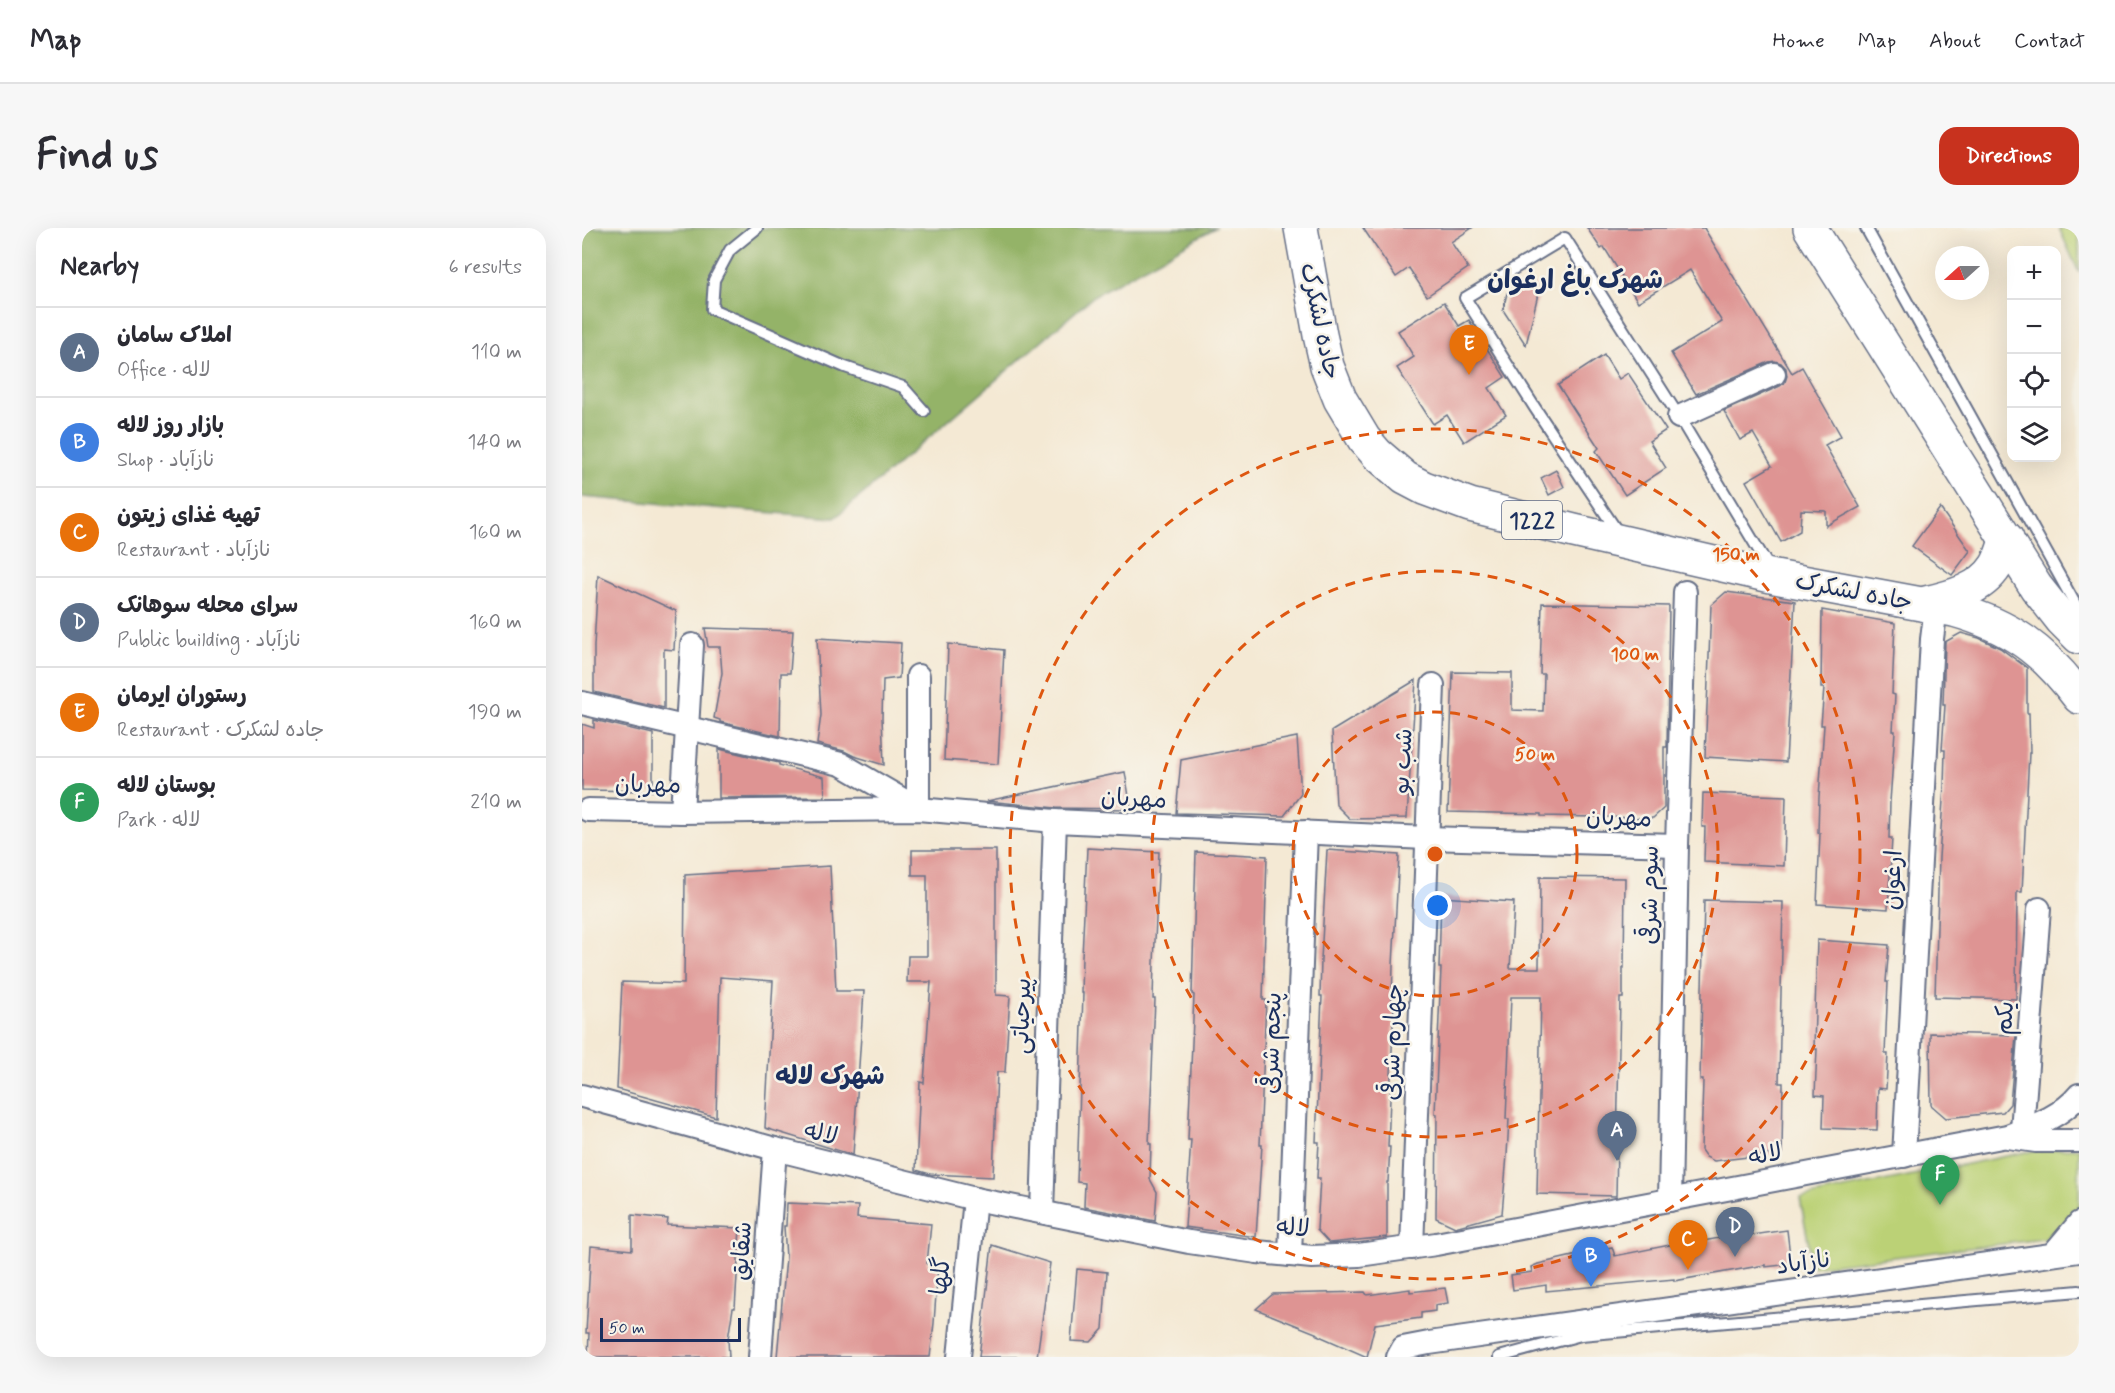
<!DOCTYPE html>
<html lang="en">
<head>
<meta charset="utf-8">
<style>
  body { margin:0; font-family:Mynerve,"Playpen Sans Arabic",sans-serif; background:#f7f7f7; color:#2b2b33 }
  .controls { position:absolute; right:18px; top:18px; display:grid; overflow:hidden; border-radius:12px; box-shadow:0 6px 24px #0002 }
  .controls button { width:54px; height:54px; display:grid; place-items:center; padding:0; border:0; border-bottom:2px solid #e1e1e2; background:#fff; color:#2b2b33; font:30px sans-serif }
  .compass { position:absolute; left:1353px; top:18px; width:54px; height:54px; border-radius:50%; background:#fff; box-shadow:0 6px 24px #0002; rotate:249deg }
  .scale { position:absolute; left:18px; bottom:15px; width:141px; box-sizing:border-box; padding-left:6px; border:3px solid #1b2f5e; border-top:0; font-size:16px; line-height:21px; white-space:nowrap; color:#1b2f5e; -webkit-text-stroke:4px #f7f3e8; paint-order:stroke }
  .you { position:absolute; left:856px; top:678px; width:21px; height:21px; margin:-15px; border:4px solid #fff; border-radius:50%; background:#1a73e8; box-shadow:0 0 0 9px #1a73e833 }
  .badge { display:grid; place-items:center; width:39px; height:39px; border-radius:50%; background:#c8321e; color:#fff; font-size:20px; font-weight:700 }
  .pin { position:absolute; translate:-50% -50px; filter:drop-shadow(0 2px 3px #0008) }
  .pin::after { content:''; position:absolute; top:32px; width:21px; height:18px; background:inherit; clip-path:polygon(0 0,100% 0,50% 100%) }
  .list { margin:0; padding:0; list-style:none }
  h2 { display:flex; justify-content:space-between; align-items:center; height:78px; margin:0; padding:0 24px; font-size:26px }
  h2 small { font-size:20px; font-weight:400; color:#7c7c81 }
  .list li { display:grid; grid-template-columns:39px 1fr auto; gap:18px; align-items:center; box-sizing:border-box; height:90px; padding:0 24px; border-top:2px solid #e1e1e2 }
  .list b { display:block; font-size:22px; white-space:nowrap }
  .list p { margin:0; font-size:20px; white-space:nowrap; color:#7c7c81 }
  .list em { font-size:20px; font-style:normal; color:#7c7c81 }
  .icon { flex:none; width:33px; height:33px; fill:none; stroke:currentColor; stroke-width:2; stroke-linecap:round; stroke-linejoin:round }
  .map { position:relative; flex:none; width:1497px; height:1129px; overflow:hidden; border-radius:18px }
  header { display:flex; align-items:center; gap:36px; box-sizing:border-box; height:84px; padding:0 30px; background:#fff; border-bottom:2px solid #e1e1e2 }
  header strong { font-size:28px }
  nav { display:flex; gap:33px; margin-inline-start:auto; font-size:21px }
  .intro { display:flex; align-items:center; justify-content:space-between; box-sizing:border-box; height:144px; padding:0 36px }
  h1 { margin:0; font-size:42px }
  .button { padding:15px 27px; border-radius:18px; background:#c8321e; color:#fff; font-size:21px; font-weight:700 }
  main { display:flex; gap:36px; padding:0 36px }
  aside { flex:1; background:#fff; border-radius:18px; box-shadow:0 6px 24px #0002 }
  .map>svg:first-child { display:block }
</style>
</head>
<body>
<header>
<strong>Map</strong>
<nav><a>Home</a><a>Map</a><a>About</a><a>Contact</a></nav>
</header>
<div class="intro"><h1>Find us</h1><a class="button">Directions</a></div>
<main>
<aside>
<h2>Nearby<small>6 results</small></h2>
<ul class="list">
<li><span class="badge" style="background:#5c6f8a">A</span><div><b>املاک سامان</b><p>Office · لاله</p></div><em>110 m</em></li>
<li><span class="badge" style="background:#3f7fe0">B</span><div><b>بازار روز لاله</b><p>Shop · نازآباد</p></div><em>140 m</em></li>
<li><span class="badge" style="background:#e8710a">C</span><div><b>تهیه غذای زیتون</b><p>Restaurant · نازآباد</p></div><em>160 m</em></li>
<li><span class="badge" style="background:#5c6f8a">D</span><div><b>سرای محله سوهانک</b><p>Public building · نازآباد</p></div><em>160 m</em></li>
<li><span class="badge" style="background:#e8710a">E</span><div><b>رستوران ايرمان</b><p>Restaurant · جاده لشکرک</p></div><em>190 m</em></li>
<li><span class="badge" style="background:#2e9e5b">F</span><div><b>بوستان لاله</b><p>Park · لاله</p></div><em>210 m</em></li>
</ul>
</aside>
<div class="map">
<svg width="1497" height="1129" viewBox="0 0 1497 1129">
  <rect width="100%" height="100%" fill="#f7f3e8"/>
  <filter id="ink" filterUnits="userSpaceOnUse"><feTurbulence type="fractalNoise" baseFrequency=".0167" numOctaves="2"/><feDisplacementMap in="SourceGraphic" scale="12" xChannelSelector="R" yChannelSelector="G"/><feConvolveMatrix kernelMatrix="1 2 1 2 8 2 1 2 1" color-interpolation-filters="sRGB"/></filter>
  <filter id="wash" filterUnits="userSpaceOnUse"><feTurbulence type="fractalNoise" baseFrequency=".008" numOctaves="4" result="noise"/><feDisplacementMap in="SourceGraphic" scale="24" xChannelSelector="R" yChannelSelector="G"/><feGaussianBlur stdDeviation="1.35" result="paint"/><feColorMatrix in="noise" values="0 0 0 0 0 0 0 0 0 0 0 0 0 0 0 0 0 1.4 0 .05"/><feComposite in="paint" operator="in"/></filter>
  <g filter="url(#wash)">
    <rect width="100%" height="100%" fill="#f4e9d4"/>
    <!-- green -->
    <g fill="#bbd176" stroke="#6b806a" stroke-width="1.5">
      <path d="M1477,0h20v45z"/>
      <path d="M1490,920l7,1v63l-19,25 -247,30 -13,-69 226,-46z"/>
    </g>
    <!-- forest -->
    <path fill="#94b367" stroke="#587162" stroke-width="1.5" d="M0,0h633l-120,67 -260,223 -253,-21z"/>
    <g id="blocks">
      <!-- building -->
      <g fill="#de9493">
        <path d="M781,0h109l-21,14 17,26 -41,28 -18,-28 -13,9z"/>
        <path d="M1005,0h117l88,145 10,-6 39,69 -16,9 35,62 -34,19v-15l-25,-1 -1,21 -19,11 -35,-61 26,-15 -19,-33 -13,7 -16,-29 56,-25 5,-4 2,-6 -1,-8 -5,-5 -6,-2 -6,1 -73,32 -25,-41 51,-31 -32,-52 -52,32 -34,-55 -3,2z"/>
        <path d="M950,53l6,13 -12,51 -23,-35 4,-17z"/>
        <path d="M862,74l15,24 10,-6 36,57 -16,11 17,27 -42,27 -17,-27 -14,9 -36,-56 17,-11 -16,-26z"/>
        <path d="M1022,127l15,24 9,-6 38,57 -17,11 17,27 -41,27 -29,-44 3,-3 -41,-63z"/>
        <path d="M974,242l8,17 -15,8 -8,-17z"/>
        <path d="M1358,280l30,43 -18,24 -40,-29z"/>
        <path d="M16,347l78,36 -2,39 -10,-1v59l-70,-16v-46z"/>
        <path d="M1144,364l69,9 -9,161 -81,-5 6,-152z"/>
        <path d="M960,375l127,3 -2,141h-3v61l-11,10 -112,-2v-2l-93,-2 5,-140 59,1v37l31,1 1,-37h-4z"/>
        <path d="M1240,382l73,13 -3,71 3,1 -2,36h2l-5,71 -1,36h3l-4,71 -71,-5 3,-71h-2l1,-36 5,-72h-3l3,-37h-3z"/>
        <path d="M123,400l88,3 -3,42h-9l-1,63 -60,-14v-2l-6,-2 8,-45 -2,-26h-12z"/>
        <path d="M1379,405l18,5 21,10 27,20v45h2l1,40h-1l-7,139h-5l-1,107 -81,-2 4,-140 5,-71 1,-36h-3l3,-45h-2l2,-63z"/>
        <path d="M235,410l84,5 -2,35 -16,2 -1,38 2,47 -30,-9 -10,-5 -27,-7 4,-29z"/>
        <path d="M366,416l56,6 -6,114 -54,-4z"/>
        <path d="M834,452l-9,138 -57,1 -14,-14 -4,-74z"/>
        <path d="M12,492l59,14v57l-71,-1v-66l12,4z"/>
        <path d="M715,509l4,57 -17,22 -108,-3 5,-53z"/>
        <path d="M137,521l60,14v2l45,12 1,20 -106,1z"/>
        <path d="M543,544l6,37 -75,-1 -69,-7z"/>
        <path d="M1121,565l83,3 -2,70 -80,-4 1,-35h-3z"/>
        <path d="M505,620l72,4 -5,111 -1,36h2l-6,145h2l-1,35 7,13 -2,29 -71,-14 1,-24 -8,-1 6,-189h-2l1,-36z"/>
        <path d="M330,622h84v145l14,1 -5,76h-8l-4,105 -63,-3 -14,-4 4,-88 4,1 7,-101h-24l1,-26h19v-81h-15z"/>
        <path d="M745,622l72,5 -6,110 -1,36 2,1 -6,145h2l-2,35h-1v55l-58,6 -12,-13 3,-52h-3l2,-36h-3l6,-146h-2l1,-36z"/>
        <path d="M614,624l71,4 -4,144h3l-6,145h2l-6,92 -71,-10 6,-87h-3l6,-145 -2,-1z"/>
        <path d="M248,638l6,125h28l-11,164 -88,-27 8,-147 -53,-4 -4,140 -99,-28 5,-107 62,2 1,-109z"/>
        <path d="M958,649l85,1 -1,90h-1v30h-3l-4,198 -79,-2 4,-197h-30l-5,122h3l-2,36 -5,59 -47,13 -19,-9 1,-104h-2l6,-146h-2l2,-71 73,5 -4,66h29z"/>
        <path d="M1122,672l79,2 -4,181h4l-1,70 -68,8 -8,-4 -5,-7 2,-70h-3z"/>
        <path d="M1235,712l72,5 -3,37h2l-3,72h3l-2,35 -8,-1 -1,42 -54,-2 1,-32 -9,-1 2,-46h-3z"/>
        <path d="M1348,805l86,2 -6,69 -7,8 -57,6 -15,-13z"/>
        <path d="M205,975l71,3 -1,12 74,6 -4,40 11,1 -4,58 -4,34h-153l9,-99 -2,-32h2z"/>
        <path d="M50,987l36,4 -1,6 73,3 -5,80h-2l-5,31 1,18h-141l1,-24h-3l5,-87 41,4z"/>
        <path d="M1112,998l4,16 54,-10 1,3 34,-5 4,34 -26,3v-2l-91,16v-2l-128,12v-6l-33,5 -2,-15 21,-3 -1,-5 7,-3 74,-17 3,9 65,-13 -3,-13z"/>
        <path d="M410,1017l58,18 -13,94h-58z"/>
        <path d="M495,1041l30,3 -4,57 -12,13 -20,-1z"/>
        <path d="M863,1060l3,15 -13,2v6l-14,2v5l-46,6 -8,33 -50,-22 1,-1 -62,-25 17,-15 92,-2 2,3 43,-6v3z"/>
      </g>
    </g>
  </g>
  <g filter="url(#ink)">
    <use href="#blocks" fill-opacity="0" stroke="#677087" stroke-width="1.5"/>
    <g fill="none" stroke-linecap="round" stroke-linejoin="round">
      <defs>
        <g id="service">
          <path d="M175,0l-27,22 -16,30 -2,29 133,58 58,20 21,24"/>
          <path d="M1284,0l213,383"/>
          <path d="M1037,306l-84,-126 -70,-110 100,-60 114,179 91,152"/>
          <path d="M917,1129l82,-22 498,-44"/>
        </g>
        <g id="minor">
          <path d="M1097,189l95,-43"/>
          <path d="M0,475l259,61 76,44"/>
          <path d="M336,581v-133"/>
          <path d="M6,582l94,2 236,-3 137,12 371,17 251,7"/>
          <path d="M100,584l10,-167"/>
          <path d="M0,868l193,53 200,50 214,43 68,10 55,5 47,-2 77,-11 571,-108c26,-10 54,-19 72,-41"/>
          <path d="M1440,902l17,-221"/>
          <path d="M1426,909l28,4h43"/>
          <path d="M1322,928l28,-517 4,-32"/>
          <path d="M1088,972l7,-355 8,-253"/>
          <path d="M460,984l13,-391"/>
          <path d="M830,1020l21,-563"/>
          <path d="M1471,1026l26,-31"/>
          <path d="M708,1027l16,-423"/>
          <path d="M178,1129l15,-208"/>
          <path d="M377,1129l16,-158"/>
          <path d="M816,1129l5,-9 26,-5 650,-92"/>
        </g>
        <g id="trunk">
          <path d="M719,0l19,107 7,31 13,33 24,40 13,15 28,24 19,10 46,17 104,26 201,46 179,33c57,16 90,40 125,87"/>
          <path d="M1228,0l226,359 26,33 17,17"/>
          <path d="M1344,375c25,-6 55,-13 70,-37 5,-8 7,-18 11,-27"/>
        </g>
      </defs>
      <!-- service casing -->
      <use href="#service" stroke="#677087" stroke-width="14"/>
      <!-- minor casing -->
      <use href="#minor" stroke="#677087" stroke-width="26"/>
      <!-- trunk casing -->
      <use href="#trunk" stroke="#677087" stroke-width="36"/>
      <!-- service -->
      <use href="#service" stroke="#fff" stroke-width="10"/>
      <!-- minor -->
      <use href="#minor" stroke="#fff" stroke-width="22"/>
      <!-- trunk -->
      <use href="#trunk" stroke="#fff" stroke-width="33"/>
    </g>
  </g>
  <!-- distance rings -->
  <g fill="none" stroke="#de5710" stroke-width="3" stroke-dasharray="10 8">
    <circle cx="853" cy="626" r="142"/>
    <circle cx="853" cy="626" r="283"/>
    <circle cx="853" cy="626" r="425"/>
  </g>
  <g text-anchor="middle" stroke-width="5" stroke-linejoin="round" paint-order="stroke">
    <!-- shield labels -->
    <rect fill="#f7f3e8" stroke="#5d6a87" stroke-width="1.5" x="920" y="273" width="60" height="38" rx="4.5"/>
    <g font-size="22" font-weight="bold" fill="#1b2f5e">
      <text x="950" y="300">1222</text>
    </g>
    <!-- street labels -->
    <g font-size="24" fill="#1b2f5e" stroke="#f7f3e8">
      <text transform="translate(739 93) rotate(78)" y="8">جاده لشکرک</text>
      <text transform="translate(1272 363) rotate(11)" y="8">جاده لشکرک</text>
      <text transform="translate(820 533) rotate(-87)" y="8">شب بو</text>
      <text transform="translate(66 556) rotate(1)" y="8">مهربان</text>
      <text transform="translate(552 570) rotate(3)" y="8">مهربان</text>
      <text transform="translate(1037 589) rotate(2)" y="8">مهربان</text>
      <text transform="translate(1310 652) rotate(-87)" y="8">ارغوان</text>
      <text transform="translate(1067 667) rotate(-89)" y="8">سوم شرقی</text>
      <text transform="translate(439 788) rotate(-88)" y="8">پیرحیاتی</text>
      <text transform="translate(1422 790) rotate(-86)" y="8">یکم</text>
      <text transform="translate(810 814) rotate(-88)" y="8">چهارم شرقی</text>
      <text transform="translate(689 815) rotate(-88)" y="8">پنجم شرقی</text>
      <text transform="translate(239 905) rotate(14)" y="8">لاله</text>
      <text transform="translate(1183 926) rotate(-11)" y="8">لاله</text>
      <text transform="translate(711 999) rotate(4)" y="8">لاله</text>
      <text transform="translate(159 1023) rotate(-86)" y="8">شقایق</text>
      <text transform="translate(1221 1034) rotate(-8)" y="8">نازآباد</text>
      <text transform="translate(358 1048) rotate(-84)" y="8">گلها</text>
    </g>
    <!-- neighbourhood labels -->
    <g font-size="26" font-weight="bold" fill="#1b2f5e" stroke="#f7f3e8">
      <text x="993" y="60">شهرک باغ ارغوان</text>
      <text x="248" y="856">شهرک لاله</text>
    </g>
  </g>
  <circle cx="853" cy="626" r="9" fill="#de5710" stroke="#f7f3e8" stroke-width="3"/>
  <g font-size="18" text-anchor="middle" font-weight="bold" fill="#de5710" stroke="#f7f3e8" stroke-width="5" stroke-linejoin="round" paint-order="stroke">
    <text x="1154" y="332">150 m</text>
    <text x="1053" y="432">100 m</text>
    <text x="953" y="532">50 m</text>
  </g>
</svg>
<div class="controls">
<button>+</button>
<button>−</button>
<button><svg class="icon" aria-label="locate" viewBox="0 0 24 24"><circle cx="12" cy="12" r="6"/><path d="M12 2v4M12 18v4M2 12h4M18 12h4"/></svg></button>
<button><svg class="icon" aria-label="layers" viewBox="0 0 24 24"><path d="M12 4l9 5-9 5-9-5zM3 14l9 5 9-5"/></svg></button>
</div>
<svg class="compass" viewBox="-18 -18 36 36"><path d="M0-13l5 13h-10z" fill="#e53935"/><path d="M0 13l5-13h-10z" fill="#7c7c81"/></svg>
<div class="scale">50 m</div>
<div class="you"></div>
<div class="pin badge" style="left:1035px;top:933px;background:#5c6f8a">A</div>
<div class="pin badge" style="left:1009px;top:1059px;background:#3f7fe0">B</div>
<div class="pin badge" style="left:1106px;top:1042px;background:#e8710a">C</div>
<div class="pin badge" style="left:1153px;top:1029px;background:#5c6f8a">D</div>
<div class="pin badge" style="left:887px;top:147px;background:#e8710a">E</div>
<div class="pin badge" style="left:1358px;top:977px;background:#2e9e5b">F</div>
</div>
</main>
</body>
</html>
